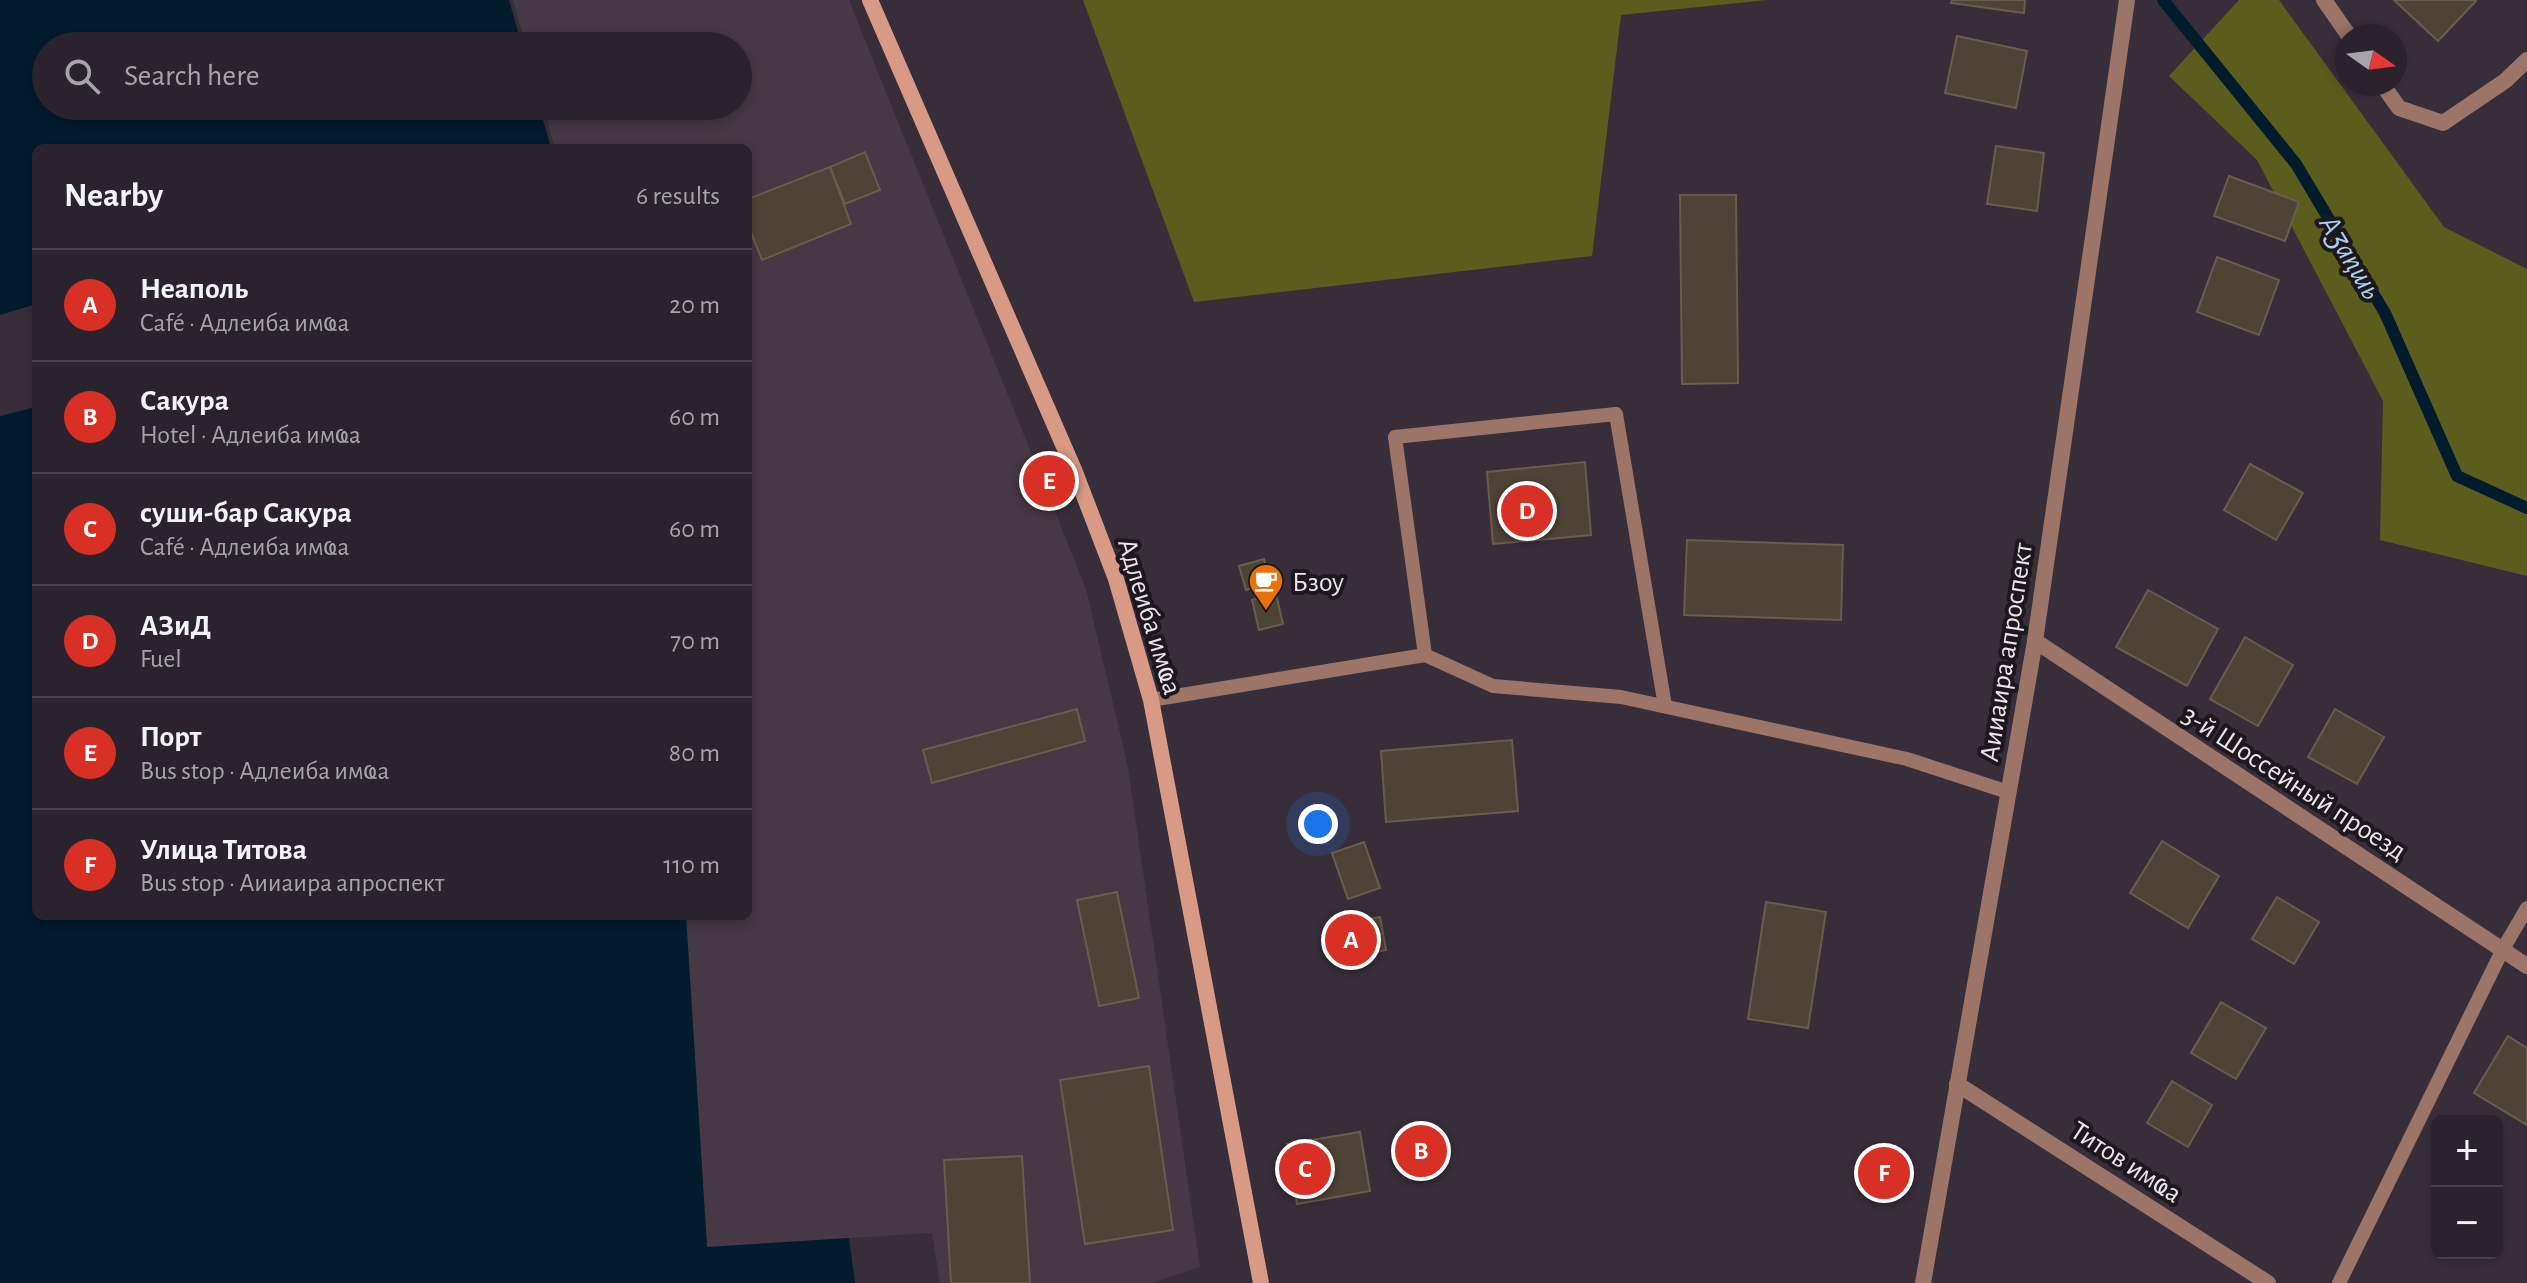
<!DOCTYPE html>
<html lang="en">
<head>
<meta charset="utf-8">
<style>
  body { margin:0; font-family:"Alegreya Sans",sans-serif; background:#362f38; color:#f1f3f6 }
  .controls { position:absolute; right:24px; bottom:24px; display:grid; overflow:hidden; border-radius:12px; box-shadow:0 4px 12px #0003 }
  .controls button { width:72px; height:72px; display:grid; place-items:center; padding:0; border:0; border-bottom:2px solid #463f48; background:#2a222c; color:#f1f3f6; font:40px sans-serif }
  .compass { position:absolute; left:2335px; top:24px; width:72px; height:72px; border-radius:50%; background:#2a222c; box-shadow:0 4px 12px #0003; rotate:104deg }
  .you { position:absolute; left:1318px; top:824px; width:28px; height:28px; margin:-20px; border:6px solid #fff; border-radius:50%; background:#1a73e8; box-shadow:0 0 0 12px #1a73e833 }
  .badge { display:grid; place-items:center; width:52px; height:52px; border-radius:50%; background:#d93025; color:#fff; font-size:26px; font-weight:700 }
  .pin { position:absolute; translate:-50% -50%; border:4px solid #fff; box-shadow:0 2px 8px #0006 }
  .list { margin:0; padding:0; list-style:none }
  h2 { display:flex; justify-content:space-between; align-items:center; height:104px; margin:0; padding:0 32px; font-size:34px }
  h2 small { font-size:26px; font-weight:400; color:#a5a4a9 }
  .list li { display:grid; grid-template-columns:52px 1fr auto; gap:24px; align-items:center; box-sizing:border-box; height:112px; padding:0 32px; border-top:2px solid #463f48 }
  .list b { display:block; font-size:30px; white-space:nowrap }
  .list p { margin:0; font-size:26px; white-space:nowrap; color:#a5a4a9 }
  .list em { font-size:26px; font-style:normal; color:#a5a4a9 }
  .icon { flex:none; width:44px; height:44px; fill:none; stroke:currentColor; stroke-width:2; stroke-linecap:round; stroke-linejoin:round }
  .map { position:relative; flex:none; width:2527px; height:1283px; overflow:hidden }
  .search { position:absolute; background:#2a222c; box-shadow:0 4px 12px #0003; left:32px; top:32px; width:720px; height:88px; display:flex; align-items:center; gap:20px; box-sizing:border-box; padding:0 28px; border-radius:44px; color:#a5a4a9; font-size:30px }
  .panel { position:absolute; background:#2a222c; box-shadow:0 4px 12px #0003; left:32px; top:144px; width:720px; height:776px; border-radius:12px }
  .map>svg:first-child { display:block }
</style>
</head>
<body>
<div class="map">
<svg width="2527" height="1283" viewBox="0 0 2527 1283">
  <rect width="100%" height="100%" fill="#382e3a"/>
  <!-- industrial -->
  <path fill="#463844" d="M513,0h336l237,589 42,178 72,500 -48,16h-212l-8,-50 -225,14 -21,-331h62v-768h-193l-12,-42h195v-60h-212z"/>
  <!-- green -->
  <g fill="#5b5d1d">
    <path d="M1083,0h684l-146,15 -29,241 -398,46z"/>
    <path d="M2239,0h40l165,227 83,42v307l-147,-36 3,-139 -126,-241 -88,-84z"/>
  </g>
  <!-- water -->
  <path fill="#021b2d" d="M0,0h509l13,46h-476v60h493l12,42h-515v768h650l21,331 142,-9 6,45h-855z"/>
  <!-- pier -->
  <path fill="#382e3a" d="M36,304v103l-36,9v-101z"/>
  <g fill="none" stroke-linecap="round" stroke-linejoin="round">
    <!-- stream -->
    <path stroke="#021b2d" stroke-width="12" d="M2163,0l133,164 89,149 72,163 70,32"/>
  </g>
  <!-- building -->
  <g fill="#4e4436" stroke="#685d4e" stroke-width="2">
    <path d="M1952,0h73l-1,13 -73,-10z"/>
    <path d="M2394,0h81l1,1 -38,40z"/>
    <path d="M1957,36l70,15 -11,57 -71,-15z"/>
    <path d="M1996,146l48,7 -7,58 -50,-7z"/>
    <path d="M865,152l15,38 -35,14 -15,-37z"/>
    <path d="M830,167l21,57 -89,36 -14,-35v-26z"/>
    <path d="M2229,176l70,26 -14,39 -71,-25z"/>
    <path d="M1680,195h56l2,188 -56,1z"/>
    <path d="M2217,257l62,23 -20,55 -62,-23z"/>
    <path d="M1585,462l6,73 -98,9 -6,-72z"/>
    <path d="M2250,464l53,29 -27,47 -52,-30z"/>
    <path d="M1687,540l156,5 -2,75 -157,-5z"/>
    <path d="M1264,559l6,24 -24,7 -7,-24z"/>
    <path d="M2148,590l70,39 -31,57 -71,-39z"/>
    <path d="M1276,594l7,30 -24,6 -7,-30z"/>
    <path d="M2245,637l48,28 -35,61 -48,-27z"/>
    <path d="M1077,709l8,32 -153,42 -9,-33z"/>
    <path d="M2335,709l49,28 -27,47 -49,-27z"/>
    <path d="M1512,740l6,71 -132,11 -5,-71z"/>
    <path d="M2162,841l57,35 -31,52 -58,-35z"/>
    <path d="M1364,842l16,46 -32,11 -16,-46z"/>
    <path d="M1117,892l22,106 -40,8 -22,-106z"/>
    <path d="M2277,897l42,25 -25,42 -42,-25z"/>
    <path d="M1766,902l60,10 -18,116 -60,-9z"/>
    <path d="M1380,917l6,33 -52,11 -7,-33z"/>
    <path d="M2221,1002l45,26 -30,51 -45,-26z"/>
    <path d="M2508,1036l19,12v77l-53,-32z"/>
    <path d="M1149,1066l24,164 -88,14 -25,-164z"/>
    <path d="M2172,1081l40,24 -24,42 -41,-24z"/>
    <path d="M1360,1132l10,59 -73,13 -10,-60z"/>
    <path d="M1022,1156l8,127h-79l-7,-123z"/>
  </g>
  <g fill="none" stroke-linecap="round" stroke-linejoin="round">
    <!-- lane -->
    <g stroke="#9c7568" stroke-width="14">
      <path d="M1425,655l-30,-218 221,-23 49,292"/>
      <path d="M1151,700l274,-45 68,31 128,11 286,62 101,33"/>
      <path d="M2339,1283l164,-334 24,-41"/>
    </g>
    <!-- street -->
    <g stroke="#9c7568" stroke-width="16">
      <path d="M2324,0l25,36"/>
      <path d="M2382,84l17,24 44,15 62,-42 22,-21"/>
      <path d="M2035,641l492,325"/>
      <path d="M1957,1084l311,199"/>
      <path d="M1923,1283l112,-642 92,-641"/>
    </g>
    <!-- secondary -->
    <path stroke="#d99a85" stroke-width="16" d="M870,0l205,472 41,107 35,121 110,583"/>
  </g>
  <!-- icons -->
  <defs>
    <symbol id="cafe-pin" viewBox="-11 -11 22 30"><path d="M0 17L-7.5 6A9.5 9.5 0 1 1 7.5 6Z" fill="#e8710a" stroke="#1d181e"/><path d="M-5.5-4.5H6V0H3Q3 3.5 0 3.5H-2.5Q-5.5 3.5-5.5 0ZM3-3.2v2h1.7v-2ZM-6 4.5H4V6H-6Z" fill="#fff"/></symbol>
  </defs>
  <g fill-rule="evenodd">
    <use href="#cafe-pin" x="1246" y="561" width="40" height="54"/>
  </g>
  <g text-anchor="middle" stroke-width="8" stroke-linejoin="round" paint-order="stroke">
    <!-- poi labels -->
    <g font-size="28" fill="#ece5ed" stroke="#1d181e" text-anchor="start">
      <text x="1292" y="591">Бзоу</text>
    </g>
    <!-- street labels -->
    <g font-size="28" fill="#ece5ed" stroke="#1d181e">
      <text transform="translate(1151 616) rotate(73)" y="10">Адлеиба имҩа</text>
      <text transform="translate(2005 652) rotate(-81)" y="10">Аииаира апроспект</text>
      <text transform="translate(2295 782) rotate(33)" y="10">3-й Шоссейный проезд</text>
      <text transform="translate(2127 1161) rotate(33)" y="10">Титов имҩа</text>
    </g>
    <!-- water labels -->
    <g font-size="30" font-style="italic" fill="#aad1f0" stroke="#1d181e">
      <text transform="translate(2351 257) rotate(59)" y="10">Аӡаԥшь</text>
    </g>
  </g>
</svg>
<div class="controls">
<button>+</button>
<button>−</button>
</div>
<svg class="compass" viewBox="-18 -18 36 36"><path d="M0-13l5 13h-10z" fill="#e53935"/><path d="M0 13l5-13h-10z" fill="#a5a4a9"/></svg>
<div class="you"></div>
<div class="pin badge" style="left:1351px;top:940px">A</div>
<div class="pin badge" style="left:1421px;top:1151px">B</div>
<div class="pin badge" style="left:1305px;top:1169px">C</div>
<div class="pin badge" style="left:1527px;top:511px">D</div>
<div class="pin badge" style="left:1049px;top:481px">E</div>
<div class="pin badge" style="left:1884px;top:1173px">F</div>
<div class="search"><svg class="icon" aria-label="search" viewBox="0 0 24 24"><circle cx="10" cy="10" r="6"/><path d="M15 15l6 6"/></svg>Search here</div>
<section class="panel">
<h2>Nearby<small>6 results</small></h2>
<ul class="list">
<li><span class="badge">A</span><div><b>Неаполь</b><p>Café · Адлеиба имҩа</p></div><em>20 m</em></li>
<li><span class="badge">B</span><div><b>Сакура</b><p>Hotel · Адлеиба имҩа</p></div><em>60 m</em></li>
<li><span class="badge">C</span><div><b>суши-бар Сакура</b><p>Café · Адлеиба имҩа</p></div><em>60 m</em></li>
<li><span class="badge">D</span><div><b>АЗиД</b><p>Fuel</p></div><em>70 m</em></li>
<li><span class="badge">E</span><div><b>Порт</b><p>Bus stop · Адлеиба имҩа</p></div><em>80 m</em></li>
<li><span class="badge">F</span><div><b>Улица Титова</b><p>Bus stop · Аииаира апроспект</p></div><em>110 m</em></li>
</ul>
</section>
</div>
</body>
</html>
